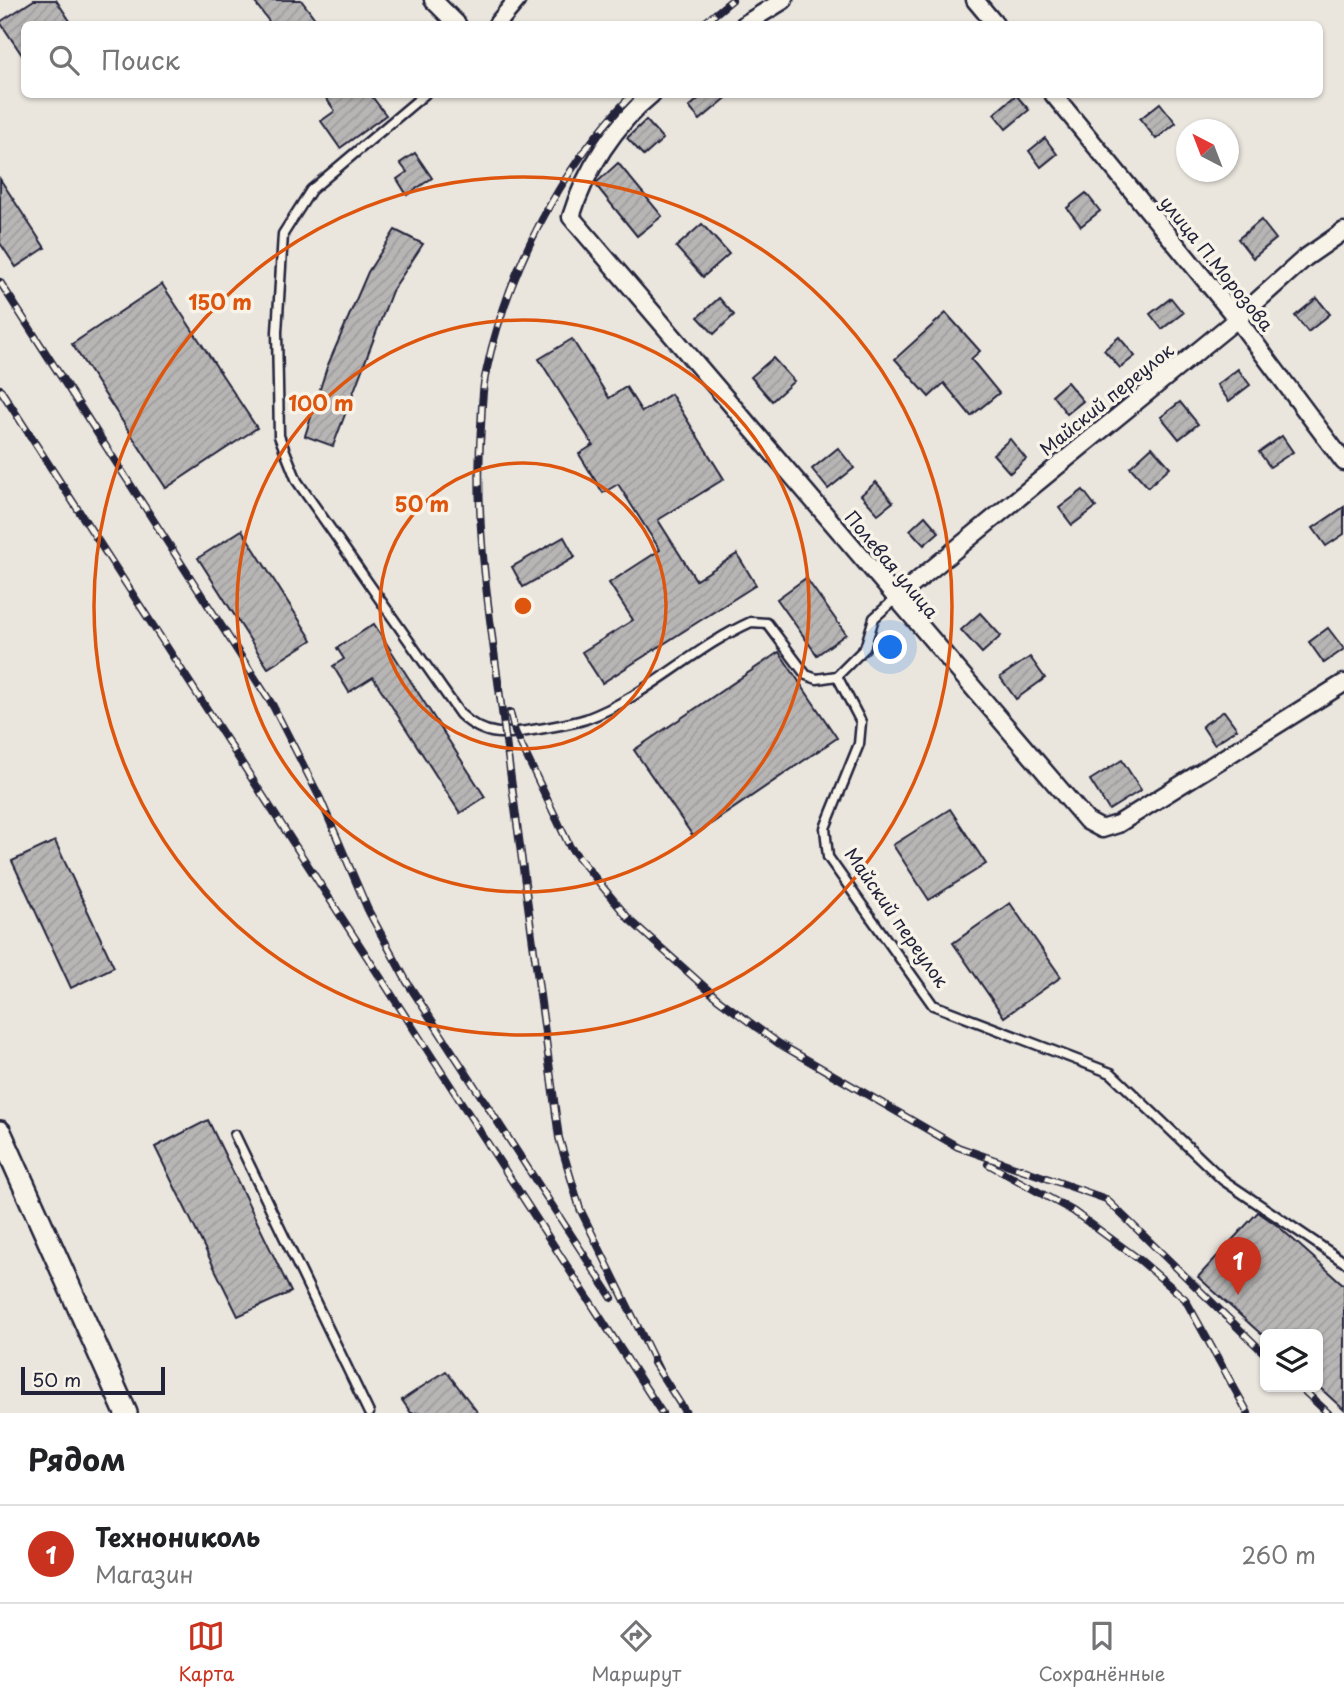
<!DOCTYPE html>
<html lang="ru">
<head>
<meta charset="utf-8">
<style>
  body { margin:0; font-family:"Playpen Sans",sans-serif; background:#f6f6f6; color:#202124 }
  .controls { position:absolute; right:21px; bottom:21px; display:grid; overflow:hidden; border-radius:10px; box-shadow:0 2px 5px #0004 }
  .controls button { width:63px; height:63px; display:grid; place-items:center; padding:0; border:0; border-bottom:2px solid #e0e0e0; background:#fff; color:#202124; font:35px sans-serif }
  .compass { position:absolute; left:1176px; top:119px; width:63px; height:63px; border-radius:50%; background:#fff; box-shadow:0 2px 5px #0004; rotate:318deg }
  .scale { position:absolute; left:21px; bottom:18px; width:144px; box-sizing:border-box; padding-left:7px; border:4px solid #22223b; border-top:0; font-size:19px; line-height:24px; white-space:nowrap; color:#22223b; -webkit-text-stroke:5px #f7f3e8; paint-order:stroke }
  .you { position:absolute; left:891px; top:648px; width:24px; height:24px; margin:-18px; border:5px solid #fff; border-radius:50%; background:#1a73e8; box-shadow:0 0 0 10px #1a73e833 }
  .badge { display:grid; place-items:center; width:46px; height:46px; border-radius:50%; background:#c8321e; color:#fff; font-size:23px; font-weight:700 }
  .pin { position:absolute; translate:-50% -58px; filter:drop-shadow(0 2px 4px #0008) }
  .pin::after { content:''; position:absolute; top:37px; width:24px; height:21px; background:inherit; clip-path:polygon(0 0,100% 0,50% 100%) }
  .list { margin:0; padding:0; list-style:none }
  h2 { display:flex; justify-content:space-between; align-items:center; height:91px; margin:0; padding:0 28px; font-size:30px }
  h2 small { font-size:23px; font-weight:400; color:#757577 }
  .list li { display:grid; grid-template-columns:46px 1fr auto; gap:21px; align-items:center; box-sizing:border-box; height:98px; padding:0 28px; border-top:2px solid #e0e0e0 }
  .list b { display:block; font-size:26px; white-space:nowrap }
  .list p { margin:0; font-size:23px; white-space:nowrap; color:#757577 }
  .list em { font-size:23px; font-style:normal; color:#757577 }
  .icon { flex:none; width:38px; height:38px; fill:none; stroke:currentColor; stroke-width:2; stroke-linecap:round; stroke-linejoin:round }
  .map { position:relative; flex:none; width:1344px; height:1413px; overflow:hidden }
  .search { position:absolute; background:#fff; box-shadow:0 2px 5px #0004; left:21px; right:21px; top:21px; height:77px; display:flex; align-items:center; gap:18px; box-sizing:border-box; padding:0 24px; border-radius:10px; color:#757577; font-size:26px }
  .sheet { height:189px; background:#fff }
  nav { display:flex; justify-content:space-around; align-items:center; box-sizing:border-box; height:98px; border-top:2px solid #e0e0e0; background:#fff; font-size:19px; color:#757577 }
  nav a { display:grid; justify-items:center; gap:4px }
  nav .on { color:#c8321e }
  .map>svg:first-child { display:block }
</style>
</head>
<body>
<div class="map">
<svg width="1344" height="1413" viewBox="0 0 1344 1413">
  <defs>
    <pattern id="building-hatch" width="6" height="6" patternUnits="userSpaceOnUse" patternTransform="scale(1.75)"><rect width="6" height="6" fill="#b8b6b5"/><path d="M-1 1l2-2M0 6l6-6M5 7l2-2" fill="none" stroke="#9e9c9d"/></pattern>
  </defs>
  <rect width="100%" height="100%" fill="#eae6de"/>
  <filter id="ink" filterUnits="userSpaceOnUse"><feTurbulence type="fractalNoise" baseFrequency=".0143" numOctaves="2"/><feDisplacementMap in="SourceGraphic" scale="14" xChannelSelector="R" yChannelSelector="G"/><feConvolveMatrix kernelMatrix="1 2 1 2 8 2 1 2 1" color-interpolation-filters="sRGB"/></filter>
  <g filter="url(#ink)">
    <!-- building -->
    <g fill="url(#building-hatch)" stroke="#22223b" stroke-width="2">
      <path d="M34,0h22l16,24h-48v34l-24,-36z"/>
      <path d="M253,0h48l18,24h-48z"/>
      <path d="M323,94h47l16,21 -46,33 -19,-27 14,-10z"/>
      <path d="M704,94h27l-31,26 -11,-13z"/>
      <path d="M1016,95l13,15 -23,19 -12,-15z"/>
      <path d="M1160,103l16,20 -20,16 -16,-20z"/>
      <path d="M646,120l17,19 -19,17 -17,-18z"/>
      <path d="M1045,138l12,16 -16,13 -12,-16z"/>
      <path d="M415,153l17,25 -25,17 -10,-16 10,-7 -7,-9z"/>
      <path d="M618,163l44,53 -25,20 -42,-52z"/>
      <path d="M0,179l45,69 -29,19 -16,-24z"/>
      <path d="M1086,193l14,18 -19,15 -14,-18z"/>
      <path d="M1261,220l15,19 -23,19 -15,-19z"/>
      <path d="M702,224l27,30 -26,23 -27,-30z"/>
      <path d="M395,230l28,14 -31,47 -59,155 -28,-10 22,-69 41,-95z"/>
      <path d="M162,284l95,144 -91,60 -94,-144z"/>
      <path d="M719,298l15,17 -20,19 -16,-17z"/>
      <path d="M1171,298l12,15 -21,16 -12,-15z"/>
      <path d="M1317,298l13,16 -22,18 -13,-16z"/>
      <path d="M946,313l34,38 -9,8 28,34 -28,23 -27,-33 -15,14 -34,-38z"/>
      <path d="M1119,337l16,19 -15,12 -16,-18z"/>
      <path d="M572,339l37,59 17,-11 16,25 29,-18 53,85 -66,41 38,60 41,-26 19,31 -154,98 -20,-31 51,-32 -24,-37 51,-33 -42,-66 -15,9 -24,-39 14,-9 -54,-86z"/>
      <path d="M773,358l21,23 -22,20 -21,-24z"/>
      <path d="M1238,369l12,16 -21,16 -12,-16z"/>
      <path d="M1067,382l16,19 -16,13 -15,-19z"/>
      <path d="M1180,402l18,22 -19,15 -18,-22z"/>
      <path d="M1282,436l11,16 -23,15 -11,-15z"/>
      <path d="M1010,439l16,20 -16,14 -17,-19z"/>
      <path d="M1152,447l18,20 -22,20 -18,-20z"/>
      <path d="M838,448l16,20 -26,21 -16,-20z"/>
      <path d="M876,482l17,20 -15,12 -17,-19z"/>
      <path d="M1083,490l13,17 -24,18 -13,-17z"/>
      <path d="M1344,507v27l-18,12 -13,-18z"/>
      <path d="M925,516l14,16 -15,13 -14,-15z"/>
      <path d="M242,530l70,110 -44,28 -70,-110z"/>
      <path d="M564,537l11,20 -52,30 -11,-20z"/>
      <path d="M806,578l40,56 -29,21 -40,-56z"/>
      <path d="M980,613l21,23 -19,17 -21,-23z"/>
      <path d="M374,624l111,173 -25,16 -87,-136 -24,15 -16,-26 11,-7 -7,-11z"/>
      <path d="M1328,628l16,21 -20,14 -15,-21z"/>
      <path d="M779,652l58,86 -144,98 -59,-86z"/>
      <path d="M1030,657l15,21 -29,21 -16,-22z"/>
      <path d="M1224,711l13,18 -23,15 -12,-18z"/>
      <path d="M1122,760l19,30 -32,20 -19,-30z"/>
      <path d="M950,809l36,55 -57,36 -36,-55z"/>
      <path d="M55,841l59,126 -43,21 -59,-127z"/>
      <path d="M1010,903l51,74 -57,40 -51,-74z"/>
      <path d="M208,1120l83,172 -53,24 -83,-169z"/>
      <path d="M1258,1212l20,14 66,59v125l-26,-24v-52h-57l-63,-57z"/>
      <path d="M446,1371l32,42h-67l-9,-13z"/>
    </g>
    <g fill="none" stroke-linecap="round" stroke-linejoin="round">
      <defs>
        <g id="lane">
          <path d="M425,94l-114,96 -28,44 -6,98 2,104 18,45 163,233c25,24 46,21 79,15 15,-3 32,-5 47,-10 60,-22 107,-71 165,-97l16,1 39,52 11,4 20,-3"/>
          <path d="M895,599l-21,19 -9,30 -28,28 24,46 -2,22 -34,84 3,29 105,148 178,68 112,107 121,82"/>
          <path d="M235,1135l134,278"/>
        </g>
        <g id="street">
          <path d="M433,0l24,24"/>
          <path d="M975,0l20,24"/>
          <path d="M497,24l20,-24"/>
          <path d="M745,24l39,-24"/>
          <path d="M652,94c-37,30 -67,77 -81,123l516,604 15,8 16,-5 226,-141"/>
          <path d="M1053,94l184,225 107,143"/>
          <path d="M895,599l342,-280 68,-61 39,-27"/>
        </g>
        <path id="secondary" d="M0,1132l126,281"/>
      </defs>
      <!-- lane casing -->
      <use href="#lane" stroke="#22223b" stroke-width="13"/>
      <!-- street casing -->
      <use href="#street" stroke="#22223b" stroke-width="21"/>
      <!-- secondary casing -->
      <use href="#secondary" stroke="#22223b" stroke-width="26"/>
      <!-- lane -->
      <use href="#lane" stroke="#f7f3e8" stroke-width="8"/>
      <!-- street -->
      <use href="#street" stroke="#f7f3e8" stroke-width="16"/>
      <!-- secondary -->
      <use href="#secondary" stroke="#f7f3e8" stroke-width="21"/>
      <defs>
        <g id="rail">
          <path d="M703,24l29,-24"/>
          <path d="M633,94c-74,75 -127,180 -148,283 -3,15 -3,33 -4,49 -7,93 8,186 20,278 19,144 39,289 58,434l21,71 79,161"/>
          <path d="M0,282l273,424 47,92 48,112 39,72 205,316"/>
          <path d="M0,389l662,1024"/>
          <path d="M510,712l5,20 55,115 59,72 89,80 60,44 180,104 148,52 159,155"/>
          <path d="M988,1164l85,47 67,49 45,39 63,114"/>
          <path d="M654,1363l32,50"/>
          <path d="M1300,1387l28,26"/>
        </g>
      </defs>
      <!-- rail casing -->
      <use href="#rail" stroke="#22223b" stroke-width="8"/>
      <!-- rail -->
      <use href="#rail" stroke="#f7f3e8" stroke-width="5" stroke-dasharray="16" stroke-linecap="butt"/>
    </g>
  </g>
  <!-- distance rings -->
  <g fill="none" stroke="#de560e" stroke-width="3.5">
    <circle cx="523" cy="606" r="143"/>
    <circle cx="523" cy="606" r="286"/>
    <circle cx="523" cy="606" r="429"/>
  </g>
  <g text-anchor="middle" stroke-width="7" stroke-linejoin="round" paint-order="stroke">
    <!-- street labels -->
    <g font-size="18" fill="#22223b" stroke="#f7f3e8">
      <text transform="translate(1216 264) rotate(51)" y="6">улица П.Морозова</text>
      <text transform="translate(1107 400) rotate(-39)" y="6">Майский переулок</text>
      <text transform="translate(891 565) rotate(50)" y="6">Полевая улица</text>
      <text transform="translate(896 918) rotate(55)" y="6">Майский переулок</text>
    </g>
  </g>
  <circle cx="523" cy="606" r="10" fill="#de560e" stroke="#f7f3e8" stroke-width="3.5"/>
  <g font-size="21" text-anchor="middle" font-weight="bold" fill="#de560e" stroke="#f7f3e8" stroke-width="7" stroke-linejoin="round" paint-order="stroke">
    <text x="220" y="310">150 m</text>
    <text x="321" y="411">100 m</text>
    <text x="422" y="512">50 m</text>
  </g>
</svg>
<div class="controls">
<button><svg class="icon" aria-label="layers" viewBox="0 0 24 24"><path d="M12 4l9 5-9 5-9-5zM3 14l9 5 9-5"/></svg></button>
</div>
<svg class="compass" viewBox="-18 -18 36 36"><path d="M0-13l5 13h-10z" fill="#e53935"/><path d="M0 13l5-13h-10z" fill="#757577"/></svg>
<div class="scale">50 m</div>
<div class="you"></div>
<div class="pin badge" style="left:1238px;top:1295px">1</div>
<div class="search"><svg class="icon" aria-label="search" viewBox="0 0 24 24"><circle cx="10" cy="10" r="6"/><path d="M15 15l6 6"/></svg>Поиск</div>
</div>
<section class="sheet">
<h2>Рядом<small></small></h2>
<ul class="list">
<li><span class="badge">1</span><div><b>Технониколь</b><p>Магазин</p></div><em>260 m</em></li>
</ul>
</section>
<nav>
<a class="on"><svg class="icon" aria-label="map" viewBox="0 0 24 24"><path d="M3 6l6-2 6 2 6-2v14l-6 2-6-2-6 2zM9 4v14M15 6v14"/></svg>Карта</a>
<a><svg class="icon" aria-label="directions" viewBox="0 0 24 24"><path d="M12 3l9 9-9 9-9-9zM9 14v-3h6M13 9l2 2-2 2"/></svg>Маршрут</a>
<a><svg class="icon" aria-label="saved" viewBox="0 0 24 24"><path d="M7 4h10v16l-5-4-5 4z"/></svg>Сохранённые</a>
</nav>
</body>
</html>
